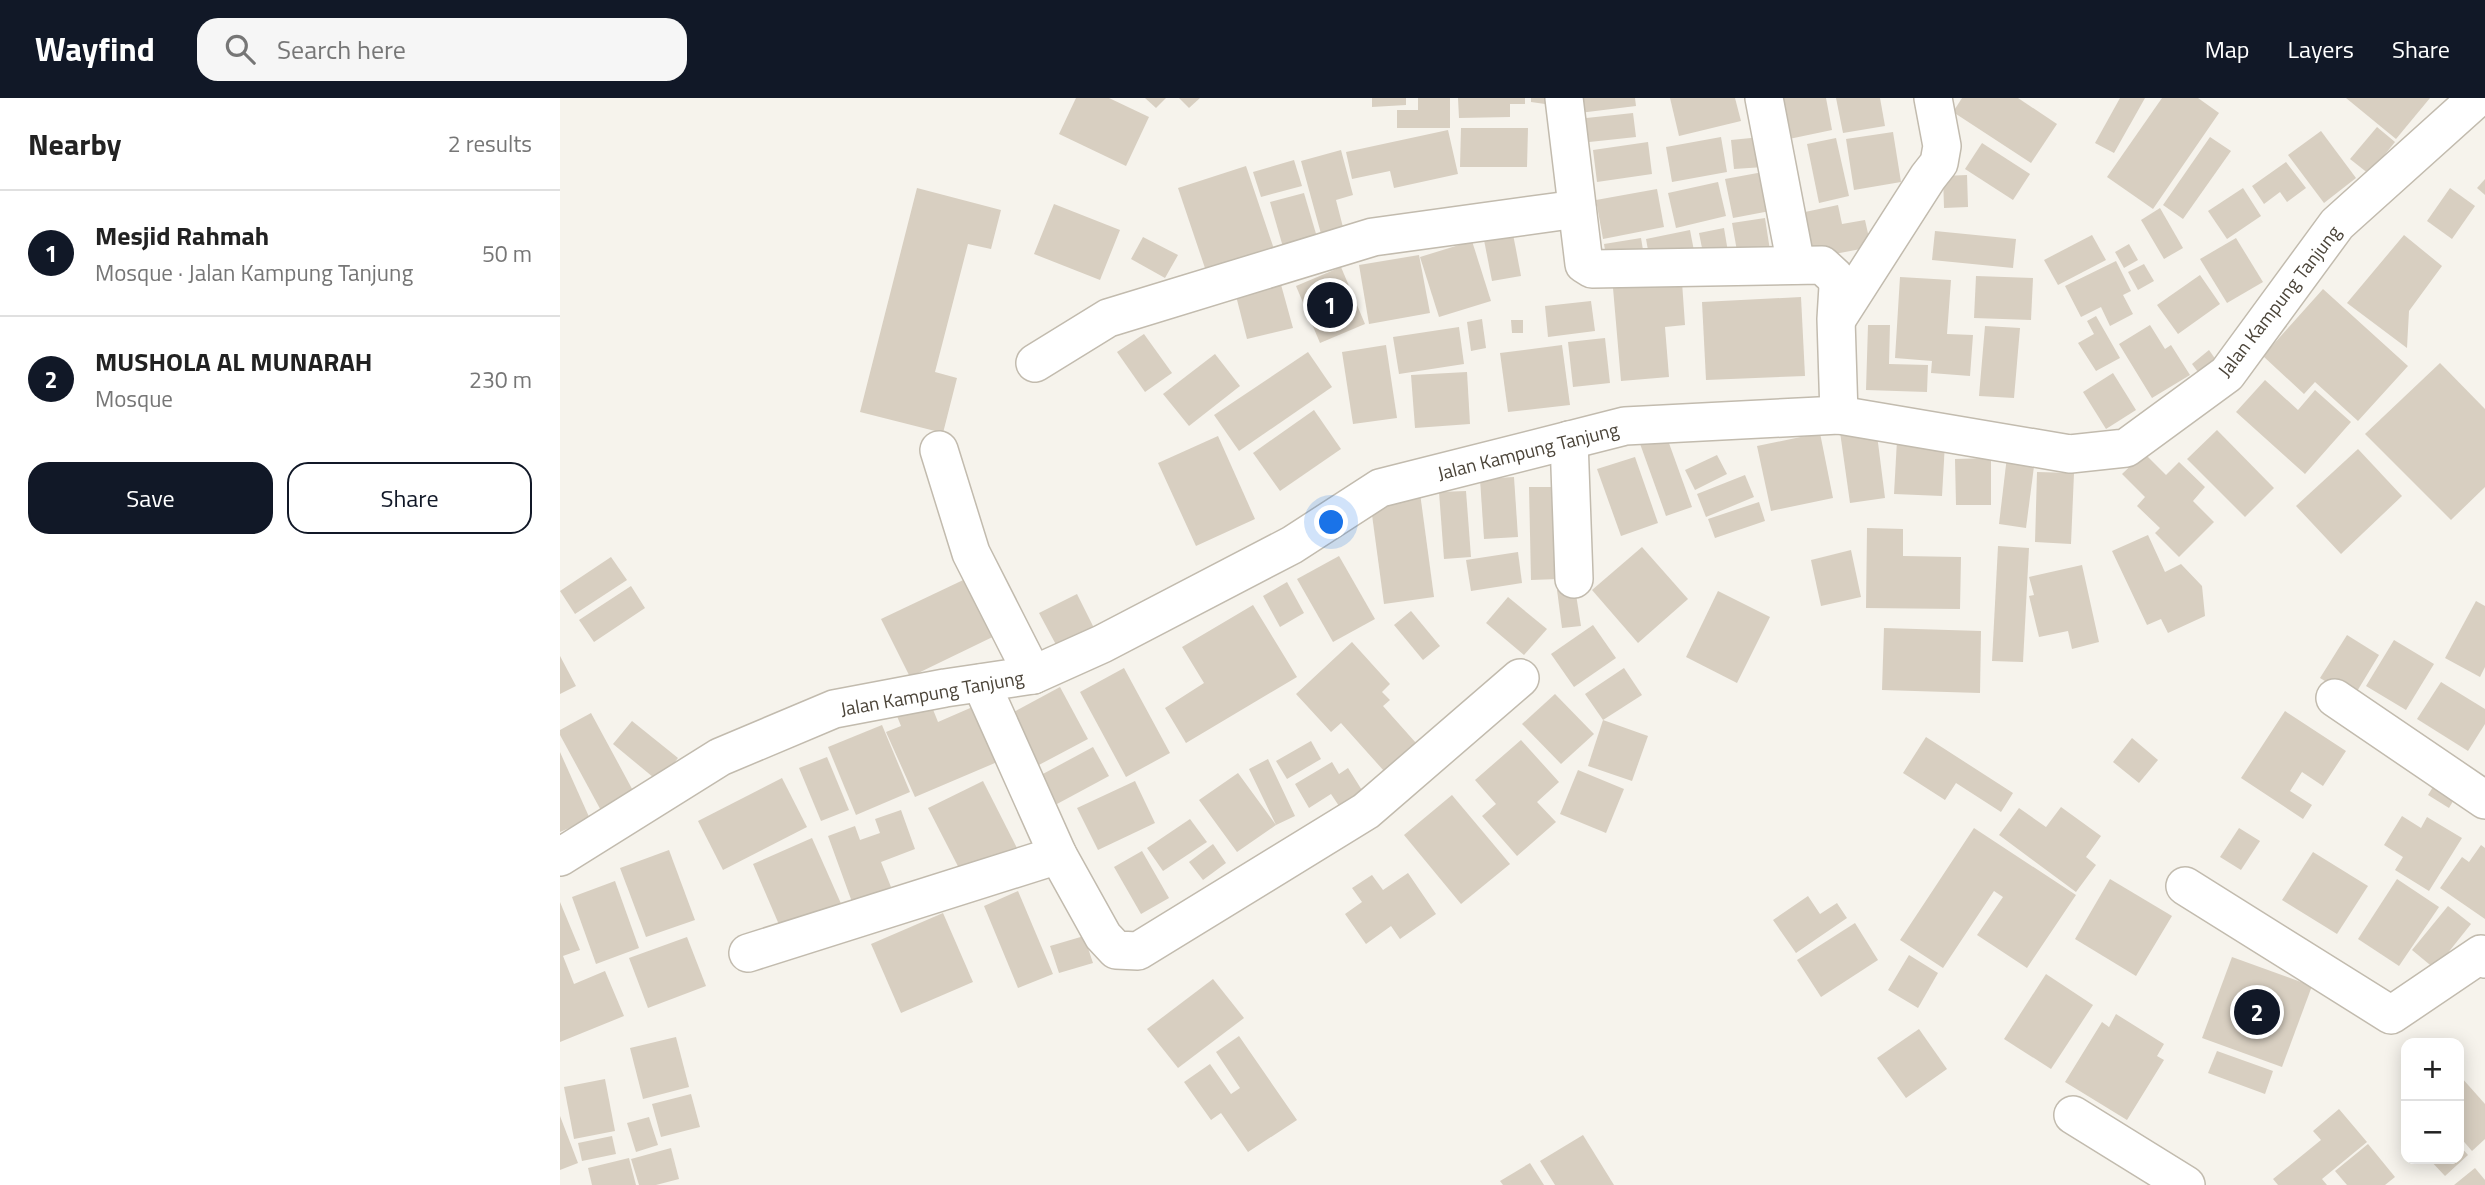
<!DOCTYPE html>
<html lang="en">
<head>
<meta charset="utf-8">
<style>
  body { margin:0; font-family:"Titillium Web",sans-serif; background:#f6f6f6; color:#222 }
  .controls { position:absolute; right:21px; bottom:21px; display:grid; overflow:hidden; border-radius:14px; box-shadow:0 4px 18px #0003 }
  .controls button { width:63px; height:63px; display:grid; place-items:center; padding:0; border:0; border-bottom:2px solid #e0e0e0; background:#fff; color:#222; font:35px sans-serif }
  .you { position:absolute; left:772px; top:425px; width:24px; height:24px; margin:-18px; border:5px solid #fff; border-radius:50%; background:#1a73e8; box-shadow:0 0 0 10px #1a73e833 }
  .badge { display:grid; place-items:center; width:46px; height:46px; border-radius:50%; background:#111827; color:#fff; font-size:23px; font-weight:700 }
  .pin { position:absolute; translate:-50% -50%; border:4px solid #fff; box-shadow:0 2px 7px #0006 }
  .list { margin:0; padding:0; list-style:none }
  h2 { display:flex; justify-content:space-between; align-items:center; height:91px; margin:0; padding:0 28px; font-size:30px }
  h2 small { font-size:23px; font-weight:400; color:#767676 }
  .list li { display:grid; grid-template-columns:46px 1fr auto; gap:21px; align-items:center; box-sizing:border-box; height:126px; padding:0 28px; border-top:2px solid #e0e0e0 }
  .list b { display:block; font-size:26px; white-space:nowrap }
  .list p { margin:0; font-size:23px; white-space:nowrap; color:#767676 }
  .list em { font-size:23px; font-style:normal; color:#767676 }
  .actions { display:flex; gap:14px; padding:21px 28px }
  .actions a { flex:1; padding:16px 0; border:2px solid #111827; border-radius:21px; text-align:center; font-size:24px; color:#111827 }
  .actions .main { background:#111827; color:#fff }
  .icon { flex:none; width:38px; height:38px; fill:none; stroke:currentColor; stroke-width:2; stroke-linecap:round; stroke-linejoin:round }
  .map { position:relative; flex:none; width:1925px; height:1087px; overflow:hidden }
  header { display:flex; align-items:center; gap:42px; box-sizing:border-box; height:98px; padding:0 35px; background:#111827; color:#fff }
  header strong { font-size:33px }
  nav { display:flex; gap:38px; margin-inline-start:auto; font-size:24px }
  .search { width:490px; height:63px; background:#f6f6f6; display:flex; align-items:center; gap:18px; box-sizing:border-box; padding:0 24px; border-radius:21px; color:#767676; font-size:26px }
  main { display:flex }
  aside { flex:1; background:#fff }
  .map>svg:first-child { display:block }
</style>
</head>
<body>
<header>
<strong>Wayfind</strong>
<div class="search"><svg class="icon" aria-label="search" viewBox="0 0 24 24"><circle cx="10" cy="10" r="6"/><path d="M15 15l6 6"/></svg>Search here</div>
<nav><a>Map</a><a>Layers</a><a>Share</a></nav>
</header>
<main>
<aside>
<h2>Nearby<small>2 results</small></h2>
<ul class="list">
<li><span class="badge">1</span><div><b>Mesjid Rahmah</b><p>Mosque · Jalan Kampung Tanjung</p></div><em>50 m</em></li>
<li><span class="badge">2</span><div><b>MUSHOLA AL MUNARAH</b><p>Mosque</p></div><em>230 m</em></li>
</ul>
<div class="actions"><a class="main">Save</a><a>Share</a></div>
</aside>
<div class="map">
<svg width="1925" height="1087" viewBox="0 0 1925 1087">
  <rect width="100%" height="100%" fill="#f6f3ec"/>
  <!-- building -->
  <g fill="#d8cfc1">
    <path d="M516,0h33l40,19 -23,49 -67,-32z"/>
    <path d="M585,0h21l-10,10z"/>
    <path d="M619,0h21l-11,10z"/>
    <path d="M812,0h34v7l-34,2z"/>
    <path d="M858,0h32v30h-53v-18h21z"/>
    <path d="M898,0h67v6h-15v13l-51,1z"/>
    <path d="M971,0h22l-1,7 -21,-3z"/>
    <path d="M1009,0h66l1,8 -65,8z"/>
    <path d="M1110,0h65l6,23 -62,15z"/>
    <path d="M1221,0h45l6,32 -43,9z"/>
    <path d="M1276,0h44l5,28 -42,7z"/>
    <path d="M1402,0h56l39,26 -26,39 -78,-51z"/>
    <path d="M1560,0h25l-31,55 -19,-10z"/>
    <path d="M1602,0h36l21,15 -66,96 -46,-32z"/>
    <path d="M1786,0h84l-34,41z"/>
    <path d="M1073,15l3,24 -56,6 -3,-24z"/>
    <path d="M1817,29l18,15 -26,32 -19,-15z"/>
    <path d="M901,30h67l-1,39h-67z"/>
    <path d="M888,32l10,44 -64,14 -4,-17 -38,8 -6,-27z"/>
    <path d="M1761,33l35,47 -32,25 -36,-48z"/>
    <path d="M1333,34l8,50 -47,8 -8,-51z"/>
    <path d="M1161,39l6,35 -55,10 -6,-35z"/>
    <path d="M1201,39l3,30 -30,2 -3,-29z"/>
    <path d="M1650,39l21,14 -48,68 -20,-14z"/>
    <path d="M1276,40l13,58 -30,7 -12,-59z"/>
    <path d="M1088,44l4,32 -55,8 -4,-32z"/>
    <path d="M1422,45l48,31 -17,26 -48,-31z"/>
    <path d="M781,52l12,45 -17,5 9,35 -22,6 -22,-80z"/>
    <path d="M734,62l8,26 -41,11 -8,-25z"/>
    <path d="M1726,64l20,26 -19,14 -7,-10 -16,12 -12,-18z"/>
    <path d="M686,68l30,89 -68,22 -30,-89z"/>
    <path d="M1203,74l7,39 -37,7 -8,-39z"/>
    <path d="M1407,77l1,32 -24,1 -1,-32z"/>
    <path d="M1925,81v16l-8,-7z"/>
    <path d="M1158,84l8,34 -50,12 -8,-35z"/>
    <path d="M357,90l84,22 -10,39 -23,-5 -33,128 22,6 -14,55 -83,-21z"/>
    <path d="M1683,90l18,28 -34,23 -19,-28z"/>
    <path d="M1890,90l25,18 -23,33 -25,-18z"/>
    <path d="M1097,91l7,38 -61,12 -7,-39z"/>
    <path d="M744,95l15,51 -34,10 -15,-52z"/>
    <path d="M494,106l66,26 -20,50 -66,-26z"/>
    <path d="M1278,107l4,19 23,-4 6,27 -57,11 -9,-46z"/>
    <path d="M1600,110l23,40 -19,11 -23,-39z"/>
    <path d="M1205,120l6,39 -32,5 -7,-39z"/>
    <path d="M1164,130l5,30 -24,5 -6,-30z"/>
    <path d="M1130,132l4,21 -44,10 -4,-22z"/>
    <path d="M1375,133l81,8 -3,29 -81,-8z"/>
    <path d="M953,136l8,42 -29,5 -8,-41z"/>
    <path d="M1532,137l14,25 -48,25 -14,-25z"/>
    <path d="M1844,137l38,31 -33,45 -2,37 -60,-45z"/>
    <path d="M583,139l35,18 -13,23 -34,-19z"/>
    <path d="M1081,140l4,24 -37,6 -4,-24z"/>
    <path d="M1676,140l27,44 -36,21 -27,-44z"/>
    <path d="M912,143l19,60 -52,16 -19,-60z"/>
    <path d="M1569,146l9,16 -14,8 -9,-16z"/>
    <path d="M859,157l11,58 -61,11 -10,-59z"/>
    <path d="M1556,163l15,30 -8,4 10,19 -23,12 -9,-19 -20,10 -16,-31z"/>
    <path d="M1584,166l10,17 -16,9 -10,-18z"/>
    <path d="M781,169l24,57 -45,19 -24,-57z"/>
    <path d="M1640,177l20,29 -42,30 -21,-29z"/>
    <path d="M1416,178l57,2 -2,42 -57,-2z"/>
    <path d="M1340,179l51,3 -4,54 26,1 -3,41 -39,-3 1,-12 -37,-3z"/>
    <path d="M720,183l13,47 -46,11 -12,-47z"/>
    <path d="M1122,184l3,43 -20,2 4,50 -48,4 -8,-93z"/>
    <path d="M1763,191l85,77 -50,55 -43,-39 -11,12 -41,-38z"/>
    <path d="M1241,199l4,79 -99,4 -4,-78z"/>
    <path d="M1031,203l4,30 -47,6 -3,-31z"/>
    <path d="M1536,218l24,42 -24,13 -18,-28 16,-9 -7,-13z"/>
    <path d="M922,221l4,29 -15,3 -4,-29z"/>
    <path d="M951,222h12v13h-11z"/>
    <path d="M1308,227h22l-1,39 39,1 -1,27 -61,-2z"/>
    <path d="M1590,227l15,24 6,-4 19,30 -38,23 -33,-54z"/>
    <path d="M1425,228l35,2 -6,70 -35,-2z"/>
    <path d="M899,229l5,37 -65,10 -6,-37z"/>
    <path d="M584,236l28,39 -27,19 -28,-40z"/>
    <path d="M1045,240l5,45 -37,4 -5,-45z"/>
    <path d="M826,247l11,73 -44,6 -11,-72z"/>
    <path d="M1002,247l8,60 -62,7 -8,-59z"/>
    <path d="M1649,252l14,20 -17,13 -14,-19z"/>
    <path d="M748,254l24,35 -93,64 -25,-36z"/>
    <path d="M655,256l25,32 -51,40 -26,-32z"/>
    <path d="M1880,265l45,46v78l-34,33 -86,-86z"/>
    <path d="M907,274l3,52 -55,4 -4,-53z"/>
    <path d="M1553,275l23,37 -30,19 -23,-37z"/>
    <path d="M1705,282l33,30 17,-20 36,32 -46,52 -69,-62z"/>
    <path d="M754,312l27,39 -61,42 -27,-38z"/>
    <path d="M1316,329l9,71 -35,5 -10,-71z"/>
    <path d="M1657,332l57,58 -29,29 -58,-58z"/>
    <path d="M1105,334l27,75 -26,9 -27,-75z"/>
    <path d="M1260,335l13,65 -62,13 -14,-65z"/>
    <path d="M658,338l37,83 -59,27 -38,-83z"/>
    <path d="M1337,342l48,3 -3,53 -48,-2z"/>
    <path d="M1448,350l28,3 -10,77 -27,-4z"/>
    <path d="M1798,351l44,47 -61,58 -45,-48z"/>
    <path d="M1584,355l22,22 13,-13 26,25 -12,14 21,21 -35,35 -24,-24 5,-5 -23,-22 8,-9 -23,-23z"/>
    <path d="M1157,357l10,19 -32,16 -10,-20z"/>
    <path d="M1075,359l23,66 -37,13 -24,-67z"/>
    <path d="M1431,360v47h-35l-1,-46z"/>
    <path d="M1477,374l37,1 -3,71 -36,-2z"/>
    <path d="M1185,377l9,22 -48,20 -9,-23z"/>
    <path d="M954,379l4,60 -34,2 -4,-60z"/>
    <path d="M969,389h28l2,92 -28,1z"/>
    <path d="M906,393l5,66 -27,2 -5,-67z"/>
    <path d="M860,395l14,104 -50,7 -14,-104z"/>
    <path d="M1199,404l6,19 -50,17 -7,-19z"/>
    <path d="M1307,430l36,1v27l58,1 -1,52 -94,-1z"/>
    <path d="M1588,437l17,37 16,-8 21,22 3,30 -37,17 -7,-14 -14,6 -35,-74z"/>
    <path d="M1438,448l31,2 -6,114 -31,-1z"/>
    <path d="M1082,449l46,52 -50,44 -46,-53z"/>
    <path d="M1291,452l10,47 -40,9 -10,-46z"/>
    <path d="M958,454l4,31 -51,8 -5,-31z"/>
    <path d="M779,458l36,63 -42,23 -36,-63z"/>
    <path d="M51,459l16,23 -52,34 -15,-23z"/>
    <path d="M1522,467l17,77 -27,7 -4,-18 -29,6 -10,-41 5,-1 -5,-18z"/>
    <path d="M418,475l29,57 -97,47 -29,-58z"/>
    <path d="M727,484l17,31 -24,14 -17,-31z"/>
    <path d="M71,488l14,22 -51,34 -15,-22z"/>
    <path d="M1015,490l6,38 -19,2 -5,-38z"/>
    <path d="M1158,493l52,26 -33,66 -51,-26z"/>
    <path d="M517,496l21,42 -37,18 -22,-41z"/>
    <path d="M948,499l39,32 -23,26 -38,-32z"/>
    <path d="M1916,503l9,5v61l-5,10 -35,-19z"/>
    <path d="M693,507l44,72 -111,66 -21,-35 39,-25 -22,-36z"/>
    <path d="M851,513l29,35 -17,14 -29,-35z"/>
    <path d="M1033,527l23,33 -42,29 -23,-33z"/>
    <path d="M1324,530l97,3 -1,62 -98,-3z"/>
    <path d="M1787,537l32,20 -26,43 -33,-20z"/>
    <path d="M1834,542l40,24 -28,46 -40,-24z"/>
    <path d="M792,544l38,42 -8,8 8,8 -7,6 33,37 -32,28 -43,-48 -10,9 -35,-38z"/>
    <path d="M0,558l16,30 -16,8z"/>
    <path d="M564,570l46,85 -44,24 -46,-85z"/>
    <path d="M1064,570l18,27 -39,25 -18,-26z"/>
    <path d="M1881,584l44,27v15l-17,27 -51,-32z"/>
    <path d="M500,589l28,52 -51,27 -27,-52z"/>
    <path d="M995,596l39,40 -33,30 -39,-40z"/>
    <path d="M370,604l8,20 46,-20 25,55 -94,40 -29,-65 15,-6 -4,-10z"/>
    <path d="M1725,613l61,40 -23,35 -21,-14 -12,19 22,14 -9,14 -62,-41z"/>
    <path d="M31,615l46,85 -33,18 -44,-81v-5z"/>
    <path d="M1043,622l45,16 -16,45 -44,-15z"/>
    <path d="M72,623l46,37 -19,24 -46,-38z"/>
    <path d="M322,627l28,67 -54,23 -28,-68z"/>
    <path d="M1366,639l87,56 -12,19 -45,-29 -11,17 -42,-27z"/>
    <path d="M1572,640l26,22 -19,23 -26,-21z"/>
    <path d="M961,642l38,42 -22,20 19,20 -39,34 -35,-40 14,-12 -21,-24z"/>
    <path d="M751,643l10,18 -34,20 -11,-18z"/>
    <path d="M533,649l16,29 -52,28 -16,-29z"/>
    <path d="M0,654l30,67 -30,13z"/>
    <path d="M267,659l22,53 -28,11 -22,-53z"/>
    <path d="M708,661l27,57 -19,9 -39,27 -38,-52 39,-27 38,52 -27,-56z"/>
    <path d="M772,664l7,12 9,-6 17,27 -20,20 -14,-21 -22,14 -14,-24z"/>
    <path d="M1018,672l46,19 -18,44 -46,-19z"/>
    <path d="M1881,676l21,12 -13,22 -21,-13z"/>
    <path d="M222,680l25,49 -84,43 -25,-49z"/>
    <path d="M423,683l36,71 -55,26 -36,-70z"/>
    <path d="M575,683l20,42 -57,27 -21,-42z"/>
    <path d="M892,697l58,69 -49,40 -57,-69z"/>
    <path d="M1501,709l40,29 -15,21 10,8 -20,27 -77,-57 20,-27 27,19z"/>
    <path d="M341,712l14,39 -34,13 10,25 -39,15 -24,-66 27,-10 5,14 20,-7 -5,-14z"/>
    <path d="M1842,718l19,12 6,-11 35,21 -33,53 -34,-21 8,-13 -19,-12z"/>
    <path d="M630,721l17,23 -44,29 -16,-23z"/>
    <path d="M1414,730l102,67 -49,73 -50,-33 26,-38 -9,-6 -51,77 -43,-28z"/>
    <path d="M1679,730l21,13 -19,29 -21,-13z"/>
    <path d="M252,740l31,70 -60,26 -30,-70z"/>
    <path d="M653,746l13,19 -23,17 -14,-18z"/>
    <path d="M1921,747l4,3v71l-45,-31 22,-31 7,5z"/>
    <path d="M109,752l26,70 -49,17 -26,-69z"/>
    <path d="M582,753l27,47 -28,16 -27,-47z"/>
    <path d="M1753,754l55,34 -31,48 -55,-34z"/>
    <path d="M848,775l28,41 -36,25 -9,-13 -25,18 -21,-30 17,-12 -10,-14 20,-13 11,15z"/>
    <path d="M1550,781l62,37 -36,60 -61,-37z"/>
    <path d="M1837,781l42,28 -40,59 -41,-27z"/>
    <path d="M55,783l24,67 -43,16 -24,-67z"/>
    <path d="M458,793l35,83 -35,14 -34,-82z"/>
    <path d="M1248,798l12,18 17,-11 10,15 -51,35 -23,-33z"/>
    <path d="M0,804l20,48 -17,6 11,28 31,-13 19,45 -64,26z"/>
    <path d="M1888,808l23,18 -36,45 -23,-19z"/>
    <path d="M383,815l30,69 -72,31 -30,-69z"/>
    <path d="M1295,825l23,37 -57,37 -24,-37z"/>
    <path d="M524,838l9,27 -34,10 -9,-27z"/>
    <path d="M127,839l19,49 -58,22 -19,-50z"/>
    <path d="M1349,857l29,18 -20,35 -30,-18z"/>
    <path d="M1672,859l80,29 -30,81 -80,-29z"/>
    <path d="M1486,876l47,31 -42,64 -47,-30z"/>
    <path d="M653,881l31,39 -66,50 -31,-39z"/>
    <path d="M1556,916l48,30 -7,12 7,4 -37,60 -62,-38 37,-60 7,5z"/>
    <path d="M1359,931l28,40 -41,29 -29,-40z"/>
    <path d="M679,938l58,84 -49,32 -27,-39 -10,7 -27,-38 26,-18 21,30 9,-6 -24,-36z"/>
    <path d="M116,939l13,50 -46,12 -13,-51z"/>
    <path d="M1657,953l56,20 -8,23 -57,-21z"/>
    <path d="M1901,979l24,27v35l-13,12 -13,-15v-57z"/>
    <path d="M45,981l10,52 -41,8 -10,-52z"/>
    <path d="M131,996l9,33 -39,10 -9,-33z"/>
    <path d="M1779,1011l28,33 -45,37 5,6h-49l-5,-6 48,-39 -8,-9z"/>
    <path d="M0,1018l18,47 -18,7z"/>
    <path d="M89,1019l9,28 -22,7 -9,-29z"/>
    <path d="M1023,1037l31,50h-59l-15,-24z"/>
    <path d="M52,1038l4,18 -34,7 -4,-18z"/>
    <path d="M1808,1046l27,33 -10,8h-38l-12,-14z"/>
    <path d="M1899,1047l9,10 -23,21 -16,-17h30z"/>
    <path d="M111,1050l8,31 -23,6h-17l-8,-26z"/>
    <path d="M69,1060l7,27h-44l-4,-17z"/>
    <path d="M970,1065l14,22h-41l-3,-4z"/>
    <path d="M1915,1070l10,12v5h-31z"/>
  </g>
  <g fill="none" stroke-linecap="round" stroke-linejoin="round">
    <defs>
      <g id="street">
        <path d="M1004,0l20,166 8,5 230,-4 13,12 3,9 -2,33 3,96"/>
        <path d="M1204,0l32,167"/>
        <path d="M1277,221l91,-142 11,-14 3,-17 -9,-48"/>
        <path d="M475,265l73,-45 265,-81 204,-28"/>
        <path d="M1009,342l5,139"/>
        <path d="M379,352l32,103 62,122"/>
        <path d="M421,585l77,172 45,81 13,14 22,1 228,-140 154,-133"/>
        <path d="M1775,600l150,102"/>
        <path d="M0,759l160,-100 114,-48 111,-21 88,-13 69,-31 190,-99 88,-57 245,-62 214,-11 231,39 56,-6 101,-74 110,-150 140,-126"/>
        <path d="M1625,788l206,129 90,-61 4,5"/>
        <path d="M188,855l310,-98"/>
        <path d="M1513,1017l113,70"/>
      </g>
    </defs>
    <!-- street casing -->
    <use href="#street" stroke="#c2bbae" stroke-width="40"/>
    <!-- street -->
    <use href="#street" stroke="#fff" stroke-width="37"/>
  </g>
  <g text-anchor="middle" stroke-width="6" stroke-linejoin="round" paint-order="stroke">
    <!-- street labels -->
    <g font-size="19" fill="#4b4439" stroke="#fff">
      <text transform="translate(1719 203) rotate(-52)" y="7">Jalan Kampung Tanjung</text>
      <text transform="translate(968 353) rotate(-14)" y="7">Jalan Kampung Tanjung</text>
      <text transform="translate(372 595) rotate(-10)" y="7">Jalan Kampung Tanjung</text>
    </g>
  </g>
</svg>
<div class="controls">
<button>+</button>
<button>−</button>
</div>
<div class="you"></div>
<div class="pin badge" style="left:770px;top:207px">1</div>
<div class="pin badge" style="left:1697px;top:914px">2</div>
</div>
</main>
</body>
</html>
